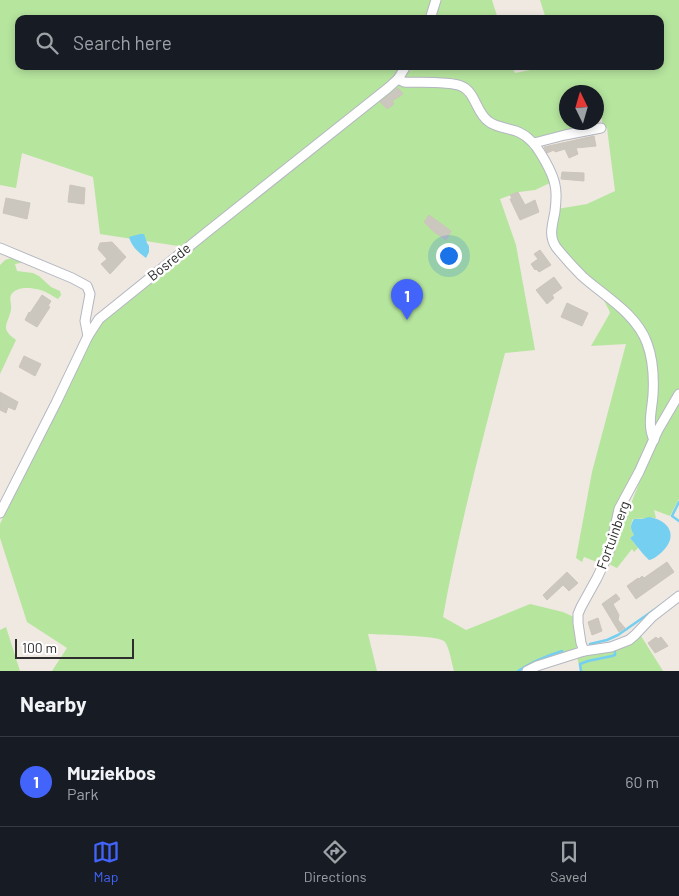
<!DOCTYPE html>
<html lang="en">
<head>
<meta charset="utf-8">
<style>
  body { margin:0; font-family:Barlow,sans-serif; background:#242831; color:#f1f3f6 }
  .compass { position:absolute; left:559px; top:85px; width:45px; height:45px; border-radius:50%; background:#171b24; box-shadow:0 2px 8px #0003; rotate:355deg }
  .scale { position:absolute; left:15px; bottom:12px; width:119px; box-sizing:border-box; padding-left:5px; border:2px solid #2e2e2e; border-top:0; font-size:14px; line-height:18px; white-space:nowrap; color:#2e2e2e; -webkit-text-stroke:4px #fff; paint-order:stroke }
  .you { position:absolute; left:448px; top:255px; width:18px; height:18px; margin:-12px; border:4px solid #fff; border-radius:50%; background:#1a73e8; box-shadow:0 0 0 8px #1a73e833 }
  .badge { display:grid; place-items:center; width:32px; height:32px; border-radius:50%; background:#4264fb; color:#fff; font-size:16px; font-weight:700 }
  .pin { position:absolute; translate:-50% -41px; filter:drop-shadow(0 1px 2px #0008) }
  .pin::after { content:''; position:absolute; top:26px; width:18px; height:15px; background:inherit; clip-path:polygon(0 0,100% 0,50% 100%) }
  .list { margin:0; padding:0; list-style:none }
  h2 { display:flex; justify-content:space-between; align-items:center; height:65px; margin:0; padding:0 20px; font-size:21px }
  h2 small { font-size:16px; font-weight:400; color:#9ea1a6 }
  .list li { display:grid; grid-template-columns:32px 1fr auto; gap:15px; align-items:center; box-sizing:border-box; height:90px; padding:0 20px; border-top:1px solid #363941 }
  .list b { display:block; font-size:19px; white-space:nowrap }
  .list p { margin:0; font-size:16px; white-space:nowrap; color:#9ea1a6 }
  .list em { font-size:16px; font-style:normal; color:#9ea1a6 }
  .icon { flex:none; width:28px; height:28px; fill:none; stroke:currentColor; stroke-width:2; stroke-linecap:round; stroke-linejoin:round }
  .map { position:relative; flex:none; width:679px; height:671px; overflow:hidden }
  .search { position:absolute; background:#171b24; box-shadow:0 2px 8px #0003; left:15px; right:15px; top:15px; height:55px; display:flex; align-items:center; gap:12px; box-sizing:border-box; padding:0 18px; border-radius:10px; color:#9ea1a6; font-size:19px }
  .sheet { height:155px; background:#171b24 }
  nav { display:flex; justify-content:space-around; align-items:center; box-sizing:border-box; height:70px; border-top:1px solid #363941; background:#171b24; font-size:14px; color:#9ea1a6 }
  nav a { display:grid; justify-items:center; gap:2px }
  nav .on { color:#4264fb }
  .map>svg:first-child { display:block }
</style>
</head>
<body>
<div class="map">
<svg width="679" height="671" viewBox="0 0 679 671">
  <rect width="100%" height="100%" fill="#efe9e1"/>
  <!-- green -->
  <g fill="#b6e59e">
    <path d="M0,0h492l6,19h-479v47h493l3,7 15,-3 9,-4h121v-47h-114l-6,-19h139v391l-29,55 -23,57 4,1 22,-58 26,-48v101l-9,17 -16,-6 2,8c-8,-1 -14,1 -23,1 -3,6 -3,10 1,16l-4,3 8,10 -4,4 -2,-3 -15,19 -14,-7 -1,3 -18,-7 -2,5 -6,-4 16,-86 34,-128 -35,2 19,-33 -1,-3 -8,-15c32,26 50,38 51,83 0,14 -3,28 -4,42h4l2,-26v-32l-3,-15 -4,-10 -5,-10 -7,-8 -19,-18 -10,-10 -9,-5 -21,-18 -14,-17 -8,-14 3,-28 30,-5 28,-13 -8,-63h-4l-2,-16 -4,1 -1,-21h-30v30l25,1 1,5 -57,13 -17,-11 -20,-7 -7,-4 -3,4c7,3 15,5 23,7 21,9 34,31 41,52l-17,8 -16,2 -19,7 16,46 19,105 -30,3c-23,88 -46,175 -62,264l23,13 64,-26 33,8 13,6c1,11 6,26 -3,34l-43,13 -9,6h-67c-2,-7 -5,-26 -10,-30 -8,-6 -63,-6 -76,-7l9,37h-325l15,-23 -40,-26 -27,-84v-14l34,-74 62,-122 11,-11 84,-69 -91,-14 -7,-57 -71,-24 -6,35 -16,-3z"/>
    <path d="M17,256l8,6 -10,2 2,7 16,2 6,3 12,11 9,4 1,4 -3,4c-7,-4 -14,-9 -22,-10 -7,-2 -21,-2 -25,6 -2,4 1,10 0,15 -4,16 -11,18 5,30l-16,34v-109l5,-5z"/>
    <path d="M6,627l14,44h-20v-41z"/>
    <path d="M641,636l22,35h-83l-3,-15c23,-2 45,-6 64,-20z"/>
  </g>
  <!-- water -->
  <g fill="#75cff0">
    <path d="M140,234h4l3,9 2,3v6l-3,6c-8,-6 -14,-11 -17,-21z"/>
    <path d="M649,517c20,3 30,19 13,35 -4,3 -7,7 -13,8l-5,-5 -14,-17 4,-3c-4,-6 -4,-10 0,-16h8z"/>
  </g>
  <g fill="none" stroke-linecap="round" stroke-linejoin="round">
    <!-- stream -->
    <g stroke="#75cff0" stroke-width="2.5">
      <path d="M679,502l-7,14 7,5"/>
      <path d="M590,644l17,-4 11,-5 46,-32"/>
      <path d="M518,671c14,-9 28,-15 44,-20"/>
      <path d="M581,671l-1,-7 8,-3 24,-5 3,-1v-3"/>
    </g>
  </g>
  <!-- building -->
  <g fill="#cbc7bf" stroke="#cbc5ba">
    <path d="M398,88l5,6 -11,7 2,3 -7,5 -7,-7z"/>
    <path d="M594,136l2,10 -20,2 2,6 -9,4 -4,-9 -10,3 -1,-2 -7,3 -3,-6z"/>
    <path d="M562,172l22,1v8l-23,-2z"/>
    <path d="M70,185l15,3 -1,16 -16,-2z"/>
    <path d="M518,192l7,13 10,-5 4,12 -19,8 -10,-21 2,-1 -2,-3z"/>
    <path d="M6,198l24,5 -3,16 -24,-6z"/>
    <path d="M429,215l22,16 -5,9 -13,-9 -9,-9z"/>
    <path d="M112,242l14,15 -16,17 -9,-10 6,-5 -9,-10 2,-6z"/>
    <path d="M540,250l11,15 -12,7 -3,-3 -1,1 -4,-6 7,-5 -4,-5z"/>
    <path d="M554,277l8,11 -10,7 2,3 -7,6 -11,-14z"/>
    <path d="M42,295l9,6 -3,5 2,1 -13,20 -12,-7 4,-8 1,1z"/>
    <path d="M567,303l21,10 -6,13 -21,-9z"/>
    <path d="M24,356l17,8 -6,12 -16,-9z"/>
    <path d="M0,392l18,10 -3,8 -7,-3 -2,6 -6,-3z"/>
    <path d="M667,562l7,10 -38,27 -9,-13 11,-8 1,1 3,-3 2,2z"/>
    <path d="M567,572l11,11 -9,8 -6,-6 -16,15 -4,-5z"/>
    <path d="M616,594l4,5 -7,5 6,11 -1,5 7,8 -6,4 -17,-28z"/>
    <path d="M598,618l4,13 -10,4 -4,-13z"/>
    <path d="M656,637l2,2 3,-2 7,9 -13,7 -7,-10z"/>
  </g>
  <g fill="none" stroke-linecap="round" stroke-linejoin="round">
    <defs>
      <g id="street">
        <path d="M430,19l6,-19"/>
        <path d="M398,79l6,3c15,1 44,-1 57,4 14,5 15,26 27,35 7,6 19,7 28,10 5,2 10,5 13,8 9,7 24,34 26,46 2,8 1,18 0,26 -2,13 -7,24 1,36 8,10 17,20 26,29 22,20 54,37 65,67 6,16 7,35 6,52 -1,15 -6,30 1,45"/>
        <path d="M534,143l31,-8 36,-7"/>
        <path d="M0,248l72,30 15,8 3,8 -5,27 3,15"/>
        <path d="M0,513l56,-110 32,-67 11,-17 108,-87 181,-144 10,-9 8,-13"/>
        <path d="M584,651l-3,-8 -3,-20v-9l3,-7 16,-29 10,-21 4,-11 8,-37 20,-37 19,-42 21,-36"/>
        <path d="M527,671l10,-5 47,-15 27,-4 18,-7 6,-5 17,-18 27,-21"/>
      </g>
    </defs>
    <!-- street casing -->
    <use href="#street" stroke="#b4b7c1" stroke-width="11"/>
    <!-- street -->
    <use href="#street" stroke="#fff" stroke-width="9"/>
  </g>
  <g text-anchor="middle" stroke-width="5" stroke-linejoin="round" paint-order="stroke">
    <!-- street labels -->
    <g font-size="14" fill="#2e2e2e" stroke="#fff">
      <text transform="translate(169 262) rotate(-39)" y="5">Bosrede</text>
      <text transform="translate(613 535) rotate(-70)" y="5">Fortuinberg</text>
    </g>
  </g>
</svg>
<svg class="compass" viewBox="-18 -18 36 36"><path d="M0-13l5 13h-10z" fill="#e53935"/><path d="M0 13l5-13h-10z" fill="#9ea1a6"/></svg>
<div class="scale">100 m</div>
<div class="you"></div>
<div class="pin badge" style="left:407px;top:320px">1</div>
<div class="search"><svg class="icon" aria-label="search" viewBox="0 0 24 24"><circle cx="10" cy="10" r="6"/><path d="M15 15l6 6"/></svg>Search here</div>
</div>
<section class="sheet">
<h2>Nearby<small></small></h2>
<ul class="list">
<li><span class="badge">1</span><div><b>Muziekbos</b><p>Park</p></div><em>60 m</em></li>
</ul>
</section>
<nav>
<a class="on"><svg class="icon" aria-label="map" viewBox="0 0 24 24"><path d="M3 6l6-2 6 2 6-2v14l-6 2-6-2-6 2zM9 4v14M15 6v14"/></svg>Map</a>
<a><svg class="icon" aria-label="directions" viewBox="0 0 24 24"><path d="M12 3l9 9-9 9-9-9zM9 14v-3h6M13 9l2 2-2 2"/></svg>Directions</a>
<a><svg class="icon" aria-label="saved" viewBox="0 0 24 24"><path d="M7 4h10v16l-5-4-5 4z"/></svg>Saved</a>
</nav>
</body>
</html>
